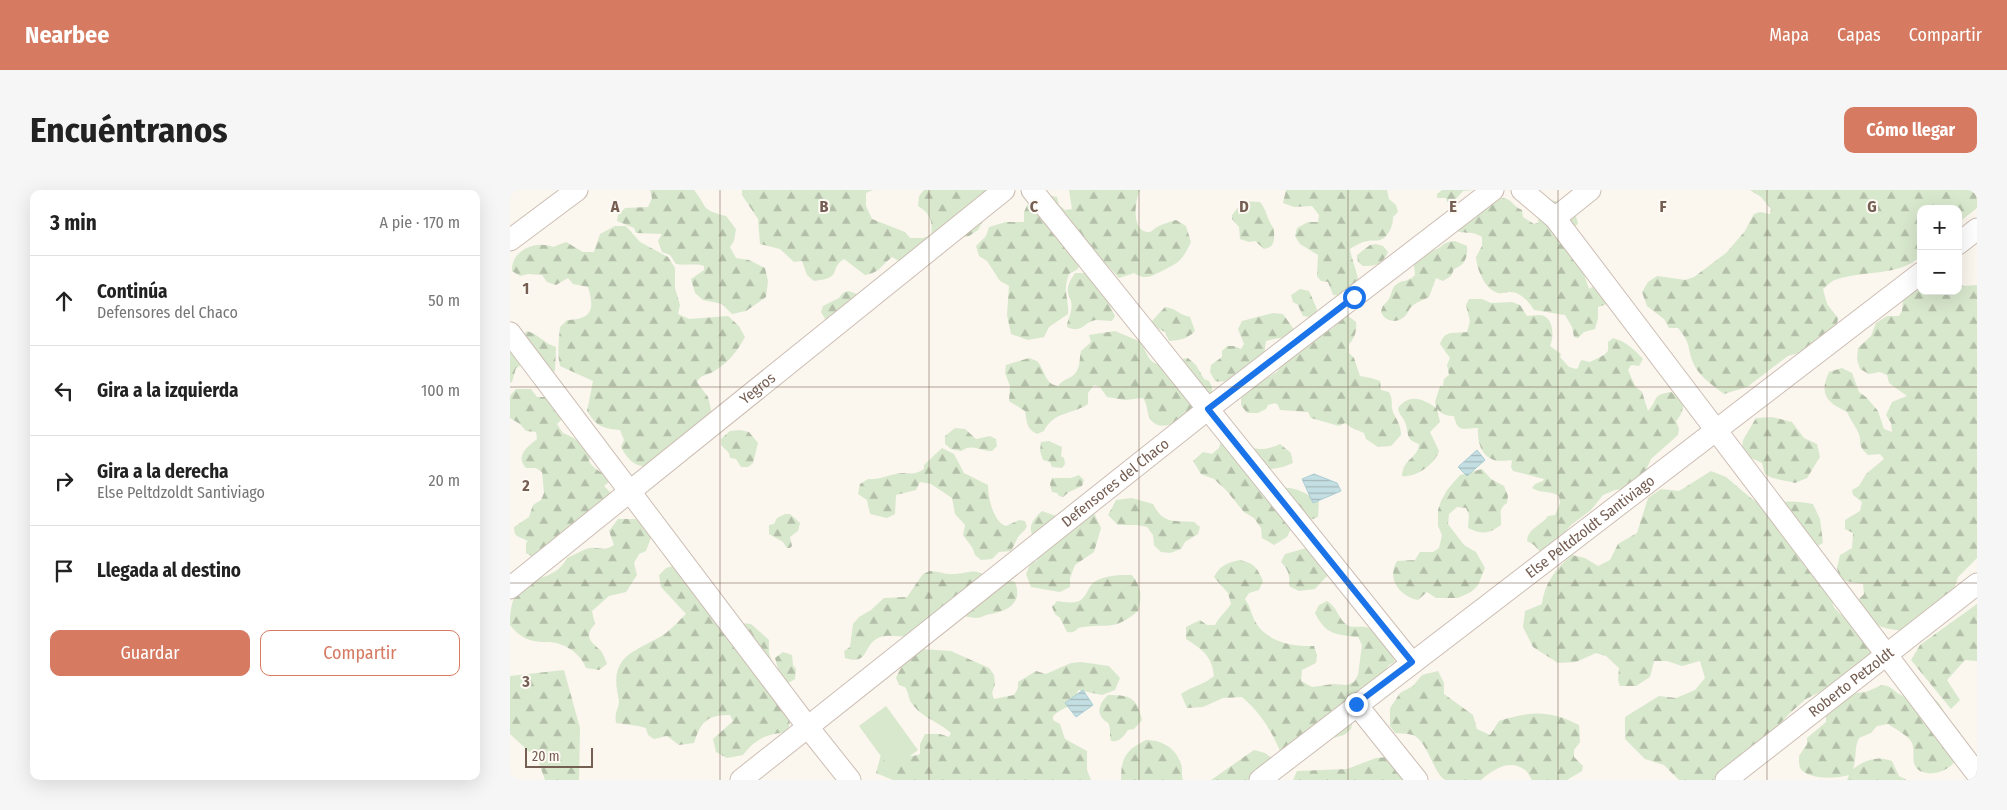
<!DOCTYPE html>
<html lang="es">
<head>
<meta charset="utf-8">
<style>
  body { margin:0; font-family:"Fira Sans Condensed",sans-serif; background:#f6f6f6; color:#222 }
  .controls { position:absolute; right:15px; top:15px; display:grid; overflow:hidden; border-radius:10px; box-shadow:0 5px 20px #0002 }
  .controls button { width:45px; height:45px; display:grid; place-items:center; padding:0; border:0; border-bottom:1px solid #e0e0e0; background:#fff; color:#222; font:25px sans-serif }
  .scale { position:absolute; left:15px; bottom:12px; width:68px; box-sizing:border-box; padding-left:5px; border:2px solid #755e52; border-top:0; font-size:14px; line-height:18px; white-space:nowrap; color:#755e52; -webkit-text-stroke:4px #fefaf4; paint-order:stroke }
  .stop { position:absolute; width:15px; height:15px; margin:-11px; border:4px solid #1a73e8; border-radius:50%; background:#fff }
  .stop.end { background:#1a73e8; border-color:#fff; box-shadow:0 1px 5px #0008 }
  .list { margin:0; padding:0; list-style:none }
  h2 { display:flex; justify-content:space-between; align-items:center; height:65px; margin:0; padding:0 20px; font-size:21px }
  h2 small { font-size:16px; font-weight:400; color:#767676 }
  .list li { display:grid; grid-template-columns:32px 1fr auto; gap:15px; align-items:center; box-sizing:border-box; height:90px; padding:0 20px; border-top:1px solid #e0e0e0 }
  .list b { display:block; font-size:19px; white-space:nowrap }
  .list p { margin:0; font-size:16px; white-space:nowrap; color:#767676 }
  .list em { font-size:16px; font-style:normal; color:#767676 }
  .actions { display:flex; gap:10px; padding:15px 20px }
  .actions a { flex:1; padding:11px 0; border:1px solid #d67a62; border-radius:10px; text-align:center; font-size:18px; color:#d67a62 }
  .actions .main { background:#d67a62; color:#fff }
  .icon { flex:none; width:28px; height:28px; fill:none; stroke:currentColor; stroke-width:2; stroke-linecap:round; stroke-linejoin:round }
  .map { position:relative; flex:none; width:1467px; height:590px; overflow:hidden; border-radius:10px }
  header { display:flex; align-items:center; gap:30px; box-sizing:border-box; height:70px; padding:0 25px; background:#d67a62; color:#fff }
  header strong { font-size:24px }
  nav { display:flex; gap:28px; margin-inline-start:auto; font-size:18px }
  .intro { display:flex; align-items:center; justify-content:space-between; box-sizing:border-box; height:120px; padding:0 30px }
  h1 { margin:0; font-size:35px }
  .button { padding:12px 22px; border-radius:10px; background:#d67a62; color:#fff; font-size:18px; font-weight:700 }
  main { display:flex; gap:30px; padding:0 30px }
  aside { flex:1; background:#fff; border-radius:10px; box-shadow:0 5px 20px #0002 }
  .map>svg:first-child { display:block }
</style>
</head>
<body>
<header>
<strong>Nearbee</strong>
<nav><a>Mapa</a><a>Capas</a><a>Compartir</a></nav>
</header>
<div class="intro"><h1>Encuéntranos</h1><a class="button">Cómo llegar</a></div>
<main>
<aside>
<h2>3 min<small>A pie · 170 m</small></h2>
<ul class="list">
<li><svg class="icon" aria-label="ahead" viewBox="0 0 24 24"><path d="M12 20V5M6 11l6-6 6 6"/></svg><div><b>Continúa</b><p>Defensores del Chaco</p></div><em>50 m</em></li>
<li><svg class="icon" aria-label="left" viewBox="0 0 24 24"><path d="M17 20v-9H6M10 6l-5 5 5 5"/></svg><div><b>Gira a la izquierda</b></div><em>100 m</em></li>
<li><svg class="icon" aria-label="right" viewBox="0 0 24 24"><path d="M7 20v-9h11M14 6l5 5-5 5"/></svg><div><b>Gira a la derecha</b><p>Else Peltdzoldt Santiviago</p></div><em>20 m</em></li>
<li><svg class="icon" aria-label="arrive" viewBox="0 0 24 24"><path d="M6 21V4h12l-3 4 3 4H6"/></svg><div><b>Llegada al destino</b></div></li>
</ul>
<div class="actions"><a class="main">Guardar</a><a>Compartir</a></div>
</aside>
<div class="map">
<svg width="1467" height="590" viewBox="0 0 1467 590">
  <defs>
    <pattern id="forest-firs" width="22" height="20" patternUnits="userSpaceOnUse" patternTransform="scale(1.25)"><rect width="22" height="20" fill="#d8e8cd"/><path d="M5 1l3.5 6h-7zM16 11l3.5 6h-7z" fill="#b4bfa9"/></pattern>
    <pattern id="water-rules" width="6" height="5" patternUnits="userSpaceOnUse" patternTransform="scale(1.25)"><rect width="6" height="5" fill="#c4dfe3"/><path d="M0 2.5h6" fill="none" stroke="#a4b8bb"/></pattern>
  </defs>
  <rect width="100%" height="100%" fill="#fbf6ee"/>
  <!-- forest -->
  <g fill="url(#forest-firs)">
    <path d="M140,0h44c14,17 6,20 32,26l10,13 -2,12 -4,6 6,11 13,2 16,8 3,13 -2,16 -20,14 -14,3 -10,-10 -19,-4 -8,-7 -4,-14 13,-9v-4c-7,-3 -19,0 -28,-2l-6,-9 -8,-3 -4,-11 4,-7 -26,-1 -2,-5 -17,-7 1,-6 7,-7 23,-1 4,-9z"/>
    <path d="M232,0h131l-7,3v13l6,13 33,13 5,6h13l8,-3c2,-14 -1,-22 -13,-29l1,-10 5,-6h77l4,5 -4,11 -15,9 -8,15 -9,6 -19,4 -51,21 -7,-4c-11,9 -13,16 -27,18l-21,-16c-16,10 0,19 -30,22l-7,-6 -5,-14 -8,1 -14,-13 -20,-5 -2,-25 -16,-24z"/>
    <path d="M559,0h71c-5,10 -9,40 7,42 5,1 6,-3 10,-5 5,-3 13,-5 19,-7l10,6 5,16c-10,21 -12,20 -31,30 -11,5 -14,8 -26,1l-15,5 -22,-24 -17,7 -2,8 -9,5c-7,18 0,22 -1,40l-19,13 -5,10 -16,3 -17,-6 -4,-19 2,-29 -9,-5 -13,-20 -8,-5 -3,-10 10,-10 3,-9 17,-5h18v-10l6,-13 14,-5 13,3 2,8 6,5 7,-1z"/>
    <path d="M776,0h101l2,9 7,6 2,7 -5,5c0,8 -4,20 -13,23 -4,1 -8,0 -12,1 -7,1 -12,4 -18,8 2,13 9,26 9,39l-14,8 -12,-1 -5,-13 -7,-1 -4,-5 1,-21 -18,-11 -5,-8 2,-8 11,-6h10l1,-7 -7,-9 -18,1 -11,-4z"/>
    <path d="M932,0h33l-12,1 -11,12 -5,-1 -1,-4h-9v-4z"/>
    <path d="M1240,0h227v18l-19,15v-14h-37v47c-22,21 -59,14 -86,24 -4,1 -8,6 -12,9l4,15 11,14 -2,12 -30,21 -18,5 -41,31 -23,7c-13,-10 -27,-19 -32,-34 -5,-17 -2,-17 -14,-32h-9l-5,-9 -17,-13 -5,-14 6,-10 9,-6 28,4 9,-3 32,-24 19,-22 9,-17 6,-2 10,2 1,-5 -10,-12z"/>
    <path d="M992,8c10,0 11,9 20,12l1,7 11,7 4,-1 3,-23c18,0 34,3 37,24l-9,6 20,59 5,-3 14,13 -1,5 -9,3v11l-3,11 -11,3 -6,6 -4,-1 -2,-10 -7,-12 -31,-5c-5,-8 -14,-19 -25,-18 -4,0 -7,2 -11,1 -14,-4 -21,-24 -22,-36l6,-11v-9c-10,-7 -17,-2 -25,-6l39,-30z"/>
    <path d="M734,11l16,1c7,8 7,18 14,27 0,10 2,18 -10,20l-9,-8 -6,1 -9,-3 -1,-12 -7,-8v-4c5,-5 6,-10 12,-14z"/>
    <path d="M105,36h11l14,16 28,15 7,11v20l5,17 -2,9 11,5 39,-3 11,10 6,11c-8,15 -17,26 -32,35 -6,3 -13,3 -16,10l11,15 4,17 -65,53c-15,-2 -19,-8 -26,-20l3,-7 -4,-10c-18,-2 -23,-3 -33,-19l6,-30 -33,-15c-3,-12 -1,-27 0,-39l7,-7c25,-1 28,-10 21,-33l-15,-3 -5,-6 -12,7 -9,-3 -5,-7 -14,-1 -8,2 -8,-5c-1,-21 24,-31 41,-24l13,-5 17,10h11l6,-18z"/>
    <path d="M945,51l12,5c1,11 -2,19 -13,23l-3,7 -8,5 -7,-3 -7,19c-6,3 -14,6 -18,10 -2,2 -3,5 -4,7 -8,10 -21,9 -26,-2 2,-9 4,-7 8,-13 3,-5 2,-11 8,-15 7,-5 10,-1 18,-9l-1,-10c9,-13 10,-10 23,-16 8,-4 5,-7 18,-8z"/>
    <path d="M866,54l7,2 5,6c-6,13 -12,14 -25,14l-5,-4 -1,-7 13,-10z"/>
    <path d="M565,83h9l9,3 5,8v7l11,8v5l6,12 -3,5c-5,0 -11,-1 -16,-1 -13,2 -13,14 -29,7 0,-6 3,-10 4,-16 4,-17 -12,-15 4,-38z"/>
    <path d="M1411,91v10h37v-7l6,2 13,-1v273l-19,19 -4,13 -37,40c-26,2 -39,-2 -61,-17l2,-13 6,-6 -1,-10 -23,-4 -3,-12 3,-13 12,-7 1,-15 -8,-4v-9l15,-9 2,-9 -9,-7 -1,-5 7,-4 7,-12 18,-15 -4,-5 -12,1c-13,-12 -4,-13 -11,-25 -3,-6 -7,-11 -10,-18 -21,-10 -28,-18 -18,-40l13,-4 10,5 7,19 7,5 12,14 6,18 8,3 -1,-9 -5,-8 6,-13 15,-6 -18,-13 -2,-8 -7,-3 -11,2 -9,-5 -3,-10 1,-11 13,-12 5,-13 11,-7h12l3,-5 1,-13z"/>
    <path d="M790,99l9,2 8,18 -3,9 -11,-2 -5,-11 -5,-3 -2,-7z"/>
    <path d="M338,101l12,4 -33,27 -6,-10 2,-6 16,-8 4,-5z"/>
    <path d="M959,109h13l9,4 21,-1 8,3 7,11c5,0 12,-2 17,0 10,5 10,21 6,30l11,8 -1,3 9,10 7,2 2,-1 2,-6 2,-2 8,2 14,-7 4,-4v-9l5,-4c12,3 22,12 30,21l-4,7 -8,-1 -3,5 7,16 7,6 6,19c11,-12 3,-16 23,-19l11,7c2,10 0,15 -6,22l3,8 -1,6 -27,24 -6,13 -22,17 -8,1 -12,5 -12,15 -20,15 -26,32 -11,-12 -7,-4c1,-13 14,-15 21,-25l7,-1 5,-12 -1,-7c-9,-6 -18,-2 -27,-8l3,-4 8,-3 1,-2 -31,-8 -2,-4 1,-6 -2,-1c-23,5 -33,-10 -32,-32 -13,-1 -20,7 -24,-12 -7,0 -11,-1 -17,-7l3,13 -10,10 9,19c-4,13 -23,27 -37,25 1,-18 16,-17 17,-32 -15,-5 -9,-10 -14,-22 -2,-5 -6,-7 -7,-14 12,-15 25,-9 38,0l-1,-6 5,-16h3l1,-7 5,-4 -2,-10 3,-7 -10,-14c5,-15 14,-10 27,-12l3,-11 -4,-16z"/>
    <path d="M655,117c11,1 14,8 25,10l5,14c-8,8 -14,9 -26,10l-4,-9 -10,-5 -3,-6z"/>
    <path d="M763,123l10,1 12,17c-11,9 -17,6 -29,10l-2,14c-14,12 -30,30 -49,26l-5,-9 1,-7 11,-8v-6l5,-5h7l7,3 3,-5 -6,-15 4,-8z"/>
    <path d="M837,125l9,7c1,9 -1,15 -7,22v9l5,5 6,18 11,2 9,3 1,9 8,2c5,10 1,12 4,20 4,9 8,13 8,23l-10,11 -13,1 -12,-8 -2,-6 -12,-5 -7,-5 -6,3 -28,-8 -3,-6 -28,-2 -2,-5 -3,-2 -7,2 -2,4 -8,4h-11l-6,-8v-6l3,-8 9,-9 12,-3 12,-7 4,-7 34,-26 18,-11 5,-7z"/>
    <path d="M17,141c11,3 18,13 29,16l-1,24 -9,1 -24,-7 -6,3 -4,14 -2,1v-33z"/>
    <path d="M605,141l26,11c9,17 7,22 27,24l9,-6 11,-2 8,7 8,14 5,2 3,6v8c-13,11 -45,44 -61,25 -5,-6 -2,-13 -8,-22l-18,2 -18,-3 -7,-10 -6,-2 -6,8v11c-16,11 -34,7 -44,27l-7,3c-11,-5 -10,-13 -12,-23l-16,-10 1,-15 -5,-13 1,-8 23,-7c1,0 7,3 8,3 8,8 7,23 21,25 6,-7 6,-5 13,-9 10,-6 8,-17 10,-26l10,-9 -2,-7z"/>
    <path d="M6,199h15l6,8h13l15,19 -8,8 6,9c11,4 22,12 28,22l-2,6c5,10 16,10 20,21l-5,4 6,6 1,8 -76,58 -9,-5v-10l2,-2c-9,-5 -14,-3 -14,-14l15,-10 4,-12 8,-5 3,-7 -2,-21 -6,-4h-10c-11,-12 1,-21 11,-29l-1,-7 -10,-1 -6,-7 -10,-6v-22z"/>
    <path d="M1262,227l20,5 12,16 13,6 3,13 -13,21 -12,5c-11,-3 -21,-3 -30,-9l-3,-11 -11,-5 -9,-8 1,-10 13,-22z"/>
    <path d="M445,238l10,1 11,10 14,-3 6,3 1,7 -5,5c-12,0 -20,-8 -31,0l-10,-2 -6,-5v-8z"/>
    <path d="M230,240l9,2 9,11 -5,20 -5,4h-7l-5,-8 -6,-1 -1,-5 -8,-8v-6l9,-8z"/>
    <path d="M712,247c22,9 35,18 58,7l11,9 2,10 -10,4 -17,3 4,20c22,-6 30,0 49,11l-1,16 -26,10 -5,10 -13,8 -12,-7 -1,-10 -7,-10 -10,-6 -18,-22 -12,-11 -13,-5 -8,-13 10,-9 9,2 7,-6z"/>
    <path d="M539,251l13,6 -1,9 3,2 1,6 -3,4 -10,-1 -2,-5 -7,-2 -3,-9 1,-9z"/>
    <path d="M432,258l12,6 10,19 24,12c0,12 5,37 18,41l13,-6 6,1 2,6 -9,10 -7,14 -12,1 -7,7 -11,1 -6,-5 -3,-8 -9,-12 2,-10 -10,-11 -3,-16 -21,-14 -11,-2 -4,8 -20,5 -1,19 -8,4 -17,-4 -3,-14 -9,-6 2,-10 8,-5c11,1 17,-3 28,-5 13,-3 16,3 28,-5v-4z"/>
    <path d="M972,279l9,10 13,7 4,10 -1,7c-10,7 -5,11 -6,22 -13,9 -18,10 -33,3l1,-13 -3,-7 -9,-1 -8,7 -1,10 16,21 12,7 9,16 -7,17 -7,7 -13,6h-22l-9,-6 -9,8c-18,-4 -32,-21 -21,-39l18,-1 5,-8h13l6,-4 3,-13 -4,-9v-16l3,-9 6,-11 13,-15z"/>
    <path d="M1201,281l15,6 26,22 13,7c17,-6 31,-5 48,-2l7,15 3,24 -15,8 27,39c-1,5 -3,10 -2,15 1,6 32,29 39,35v13l-40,33 -26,13 -16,14 -63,67h-48l-15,-15 -19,-6 -20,-20v-22l34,-21 17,2 19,-8 10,-12 -5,-17 -18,5 -15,-5h-13l-4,16 -14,9h-16l-2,-6 1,-12 -13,-12 -10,-3 -20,9 -18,1 -25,-16 -10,-20 2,-16 17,-7c2,-20 14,-36 30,-49l13,3 13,8 12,-6 8,-16 19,-11 11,-35 13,-9 18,2z"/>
    <path d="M569,285l5,5 -2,6 -13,6 -6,5 -4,-1 -2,-3 -5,-1 -2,-8 2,-6h19z"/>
    <path d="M622,308l21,6c11,21 20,16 41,18l6,5 -2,7 -13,8 -4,7 -11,4 -9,-1 -7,-7 -1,-10 -6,-8 -10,-2h-19l-10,-10 8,-15z"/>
    <path d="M532,321l14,5 5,-4 32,-1 8,17 -7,24 -19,13 -5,13v9l-10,5 -29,-5 -5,-13 5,-12 6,-1 3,-10c-10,-20 -15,-24 2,-40z"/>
    <path d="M275,324h5l10,9 -2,8 -8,6 2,9 -2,2h-3l-4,-6 -14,-8v-9l5,-1 3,-6z"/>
    <path d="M108,329h17l13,4 5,9 -7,19 -7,3 -5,9 3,12 -11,17 -17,4 -17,15 3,13c-11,12 -5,17 4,25 4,3 6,10 8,15l-8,6 -13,-2c-6,-15 -21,-25 -37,-26 -8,0 -16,0 -24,-4 -6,-3 -10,-7 -15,-13 0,-61 40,-34 57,-67 7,-3 14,-7 19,-9 12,-4 16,4 28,-4l-5,-14z"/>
    <path d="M800,357l22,27 -6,3 -11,12 -16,2 -10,-5c1,-10 0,-16 -8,-24l4,-8z"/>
    <path d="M730,370c15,4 17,7 23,21l-4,9 -10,3 -4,6c5,7 5,11 8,18 10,24 37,30 61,29l3,9 -1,8 -14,7 -1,11 11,6 21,-3 14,1 7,-3 4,-7 4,-30 -4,-8c-22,-2 -33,-3 -43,-24l4,-8 8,-4c11,7 11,18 20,24 7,4 12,0 19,2 15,4 23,21 29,35l-6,3 -36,55 -2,9 -7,6 -11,3 -8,-3 -45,16c-9,-21 -20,-39 -38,-54l-19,1 -20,9 -16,1 -6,-14c11,-8 23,-9 33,-18 -2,-20 -12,-27 -28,-37v-12l14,-7 7,5h8c4,-8 11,-13 16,-21l-3,-11 -14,-16c6,-12 13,-14 26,-17z"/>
    <path d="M166,375l64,58 11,1 18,16v13l22,61 -3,18c-21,2 -32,6 -45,23l-16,3 -11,-6 -3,-13 20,-18 -3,-6c-24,0 -29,7 -36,28l-15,2 -12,-9 -13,3 -6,-4 -2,-7 -8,-2 -22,-3c-2,-11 3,-14 3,-22 -2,-12 -6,-26 2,-38 8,-13 33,-21 45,-30 7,-6 13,-12 20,-19l-25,-27 -2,-12 7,-7z"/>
    <path d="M420,381c8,0 16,4 24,3 14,0 21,-8 33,4l18,1 10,3c8,20 -6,29 -24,32 -5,0 -9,4 -15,4 -6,0 -13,-3 -20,-4 -12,5 -38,20 -51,22 -9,1 -18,-2 -27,2 -15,7 -9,28 -33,20l-1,-7 6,-4 3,-23 6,-7 12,-7 13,-12 23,-1 16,-23z"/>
    <path d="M622,385c10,13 10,22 6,36 -26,22 -31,11 -60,17 -3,4 -6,5 -11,4l-7,-14 -5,-4 -3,-7 5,-6c8,1 20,4 26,-3 5,-5 5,-11 11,-16 11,-7 25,-7 38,-7z"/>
    <path d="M1467,414v57l-12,-1 -18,20 13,20 -9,9 -40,-49 9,-15z"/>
    <path d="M410,459l31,2 38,17 5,7 1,9 -3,9 2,6 20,-4 4,-7v-6l18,-11 10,3 25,-11 10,-1 28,4 11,12 -5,12 -13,5 -24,-5c-4,19 -13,15 -25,26v4l7,4 5,15 22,12v19l4,10h-198l-17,-7 5,-18c12,0 30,3 39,-1v-10l5,-10h15l9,3 2,-4c-12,-11 -28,-15 -38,-28 -5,-5 -4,-13 -8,-18l-6,-2 -3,-7c5,-13 13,-20 24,-29z"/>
    <path d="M273,462l9,3 1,10 3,4 -1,10 -7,4h-6l-7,-25z"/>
    <path d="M54,480l16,58 -1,52h-34l-7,-20 -28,-26v-58z"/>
    <path d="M928,481l6,12v11l29,21 4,14 13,6 9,-14c32,-10 50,-11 80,4l1,17 -6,8v7l9,9 -1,5 -15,9h-35c-2,-3 -4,-8 -7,-10 -15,-12 -33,0 -44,10 -9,0 -28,0 -35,0 -11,-3 -17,-35 -31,-44 -5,-3 -14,-2 -20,-3l-5,-7v-18l10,-15 13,-7 9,-11z"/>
    <path d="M1372,495c10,0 13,9 22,11 9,2 19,-2 27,1 9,4 11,12 16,20 5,7 14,13 15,22 2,22 -21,41 -42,32 -11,-7 -4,-18 -8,-28 -4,-8 -17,-14 -24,-19l-11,2 -6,7 -12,5c-5,10 -2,20 -6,31 12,-9 24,-14 39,-8l7,15 8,4h-60l2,-5c-13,4 -41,5 -49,-7 -1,-3 -1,-8 -1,-12l8,-12v-6l19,-16v-12l21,-16 19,-2z"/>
    <path d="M598,505c22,0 29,2 34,25l-8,9 -6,1c-5,7 -8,12 -17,11 -2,-6 0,-10 -2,-16 -1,-4 -2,-2 -5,-5 -9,-9 -3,-18 4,-25z"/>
    <path d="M636,550c16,0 30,8 35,24 2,5 0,11 2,16h-62c0,-23 5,-30 25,-40z"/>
    <path d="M744,560l11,3 11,8 -20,19h-45z"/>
    <path d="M878,567l35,23h-130l4,-9 50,-2 29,-11z"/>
  </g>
  <!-- garden -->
  <path fill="#d8e8cd" d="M376,516l32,44 -27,20 -32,-44z"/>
  <!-- water -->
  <g fill="url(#water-rules)" stroke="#abced4">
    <path d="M967,260l8,10 -18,16 -9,-9z"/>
    <path d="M804,284l23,9 4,8 -28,12 -11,-24z"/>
    <path d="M573,500l10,15 -17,12 -11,-14z"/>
  </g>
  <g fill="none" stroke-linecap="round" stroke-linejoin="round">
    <defs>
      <g id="street">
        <path d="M522,0l380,473"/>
        <path d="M1012,0l33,28 422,556"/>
        <path d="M1045,28l35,-28"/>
        <path d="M0,50l67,-50"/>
        <path d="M1448,54l19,-15"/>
        <path d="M0,143l297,393 43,54"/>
        <path id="s1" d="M0,398l494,-398"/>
        <path d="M846,514l61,76"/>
        <path id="s2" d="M231,590l467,-371 285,-219"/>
        <path id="s3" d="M750,590l661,-507"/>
        <path id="s4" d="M1216,590l251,-196"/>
      </g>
    </defs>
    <!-- street casing -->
    <use href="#street" stroke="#cdbeb4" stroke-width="23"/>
    <!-- street -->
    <use href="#street" stroke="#fff" stroke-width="21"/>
  </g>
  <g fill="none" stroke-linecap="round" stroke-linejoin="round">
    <!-- route -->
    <path stroke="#1a73e8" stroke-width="6" d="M844,107l-146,112 204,253 -56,42"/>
  </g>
  <!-- grid -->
  <path fill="none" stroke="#755e52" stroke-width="1" stroke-opacity="0.55" d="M210,0v590M419,0v590M629,0v590M838,0v590M1048,0v590M1257,0v590M0,197h1467M0,393h1467"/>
  <g text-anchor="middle" stroke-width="4" stroke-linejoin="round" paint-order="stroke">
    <!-- street labels -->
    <g font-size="15" fill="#755e52" stroke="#fefaf4">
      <text dy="5" stroke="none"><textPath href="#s1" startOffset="318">Yegros</textPath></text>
      <text dy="5" stroke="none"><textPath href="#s2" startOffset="478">Defensores del Chaco</textPath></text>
      <text dy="5" stroke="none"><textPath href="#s3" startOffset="416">Else Peltdzoldt Santiviago</textPath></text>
      <text dy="5" stroke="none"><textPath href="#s4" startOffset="159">Roberto Petzoldt</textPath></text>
    </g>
  </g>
  <g font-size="16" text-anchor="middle" font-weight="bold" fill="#755e52" stroke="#fefaf4" stroke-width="4" stroke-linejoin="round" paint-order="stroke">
    <text x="105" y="22">A</text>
    <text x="314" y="22">B</text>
    <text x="524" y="22">C</text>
    <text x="734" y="22">D</text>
    <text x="943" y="22">E</text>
    <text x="1153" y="22">F</text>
    <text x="1362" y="22">G</text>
    <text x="16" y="104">1</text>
    <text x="16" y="301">2</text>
    <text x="16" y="497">3</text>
  </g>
</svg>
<div class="controls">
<button>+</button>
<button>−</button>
</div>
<div class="scale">20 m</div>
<div class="stop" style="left:844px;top:107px"></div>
<div class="stop end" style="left:846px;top:514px"></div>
</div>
</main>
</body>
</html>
